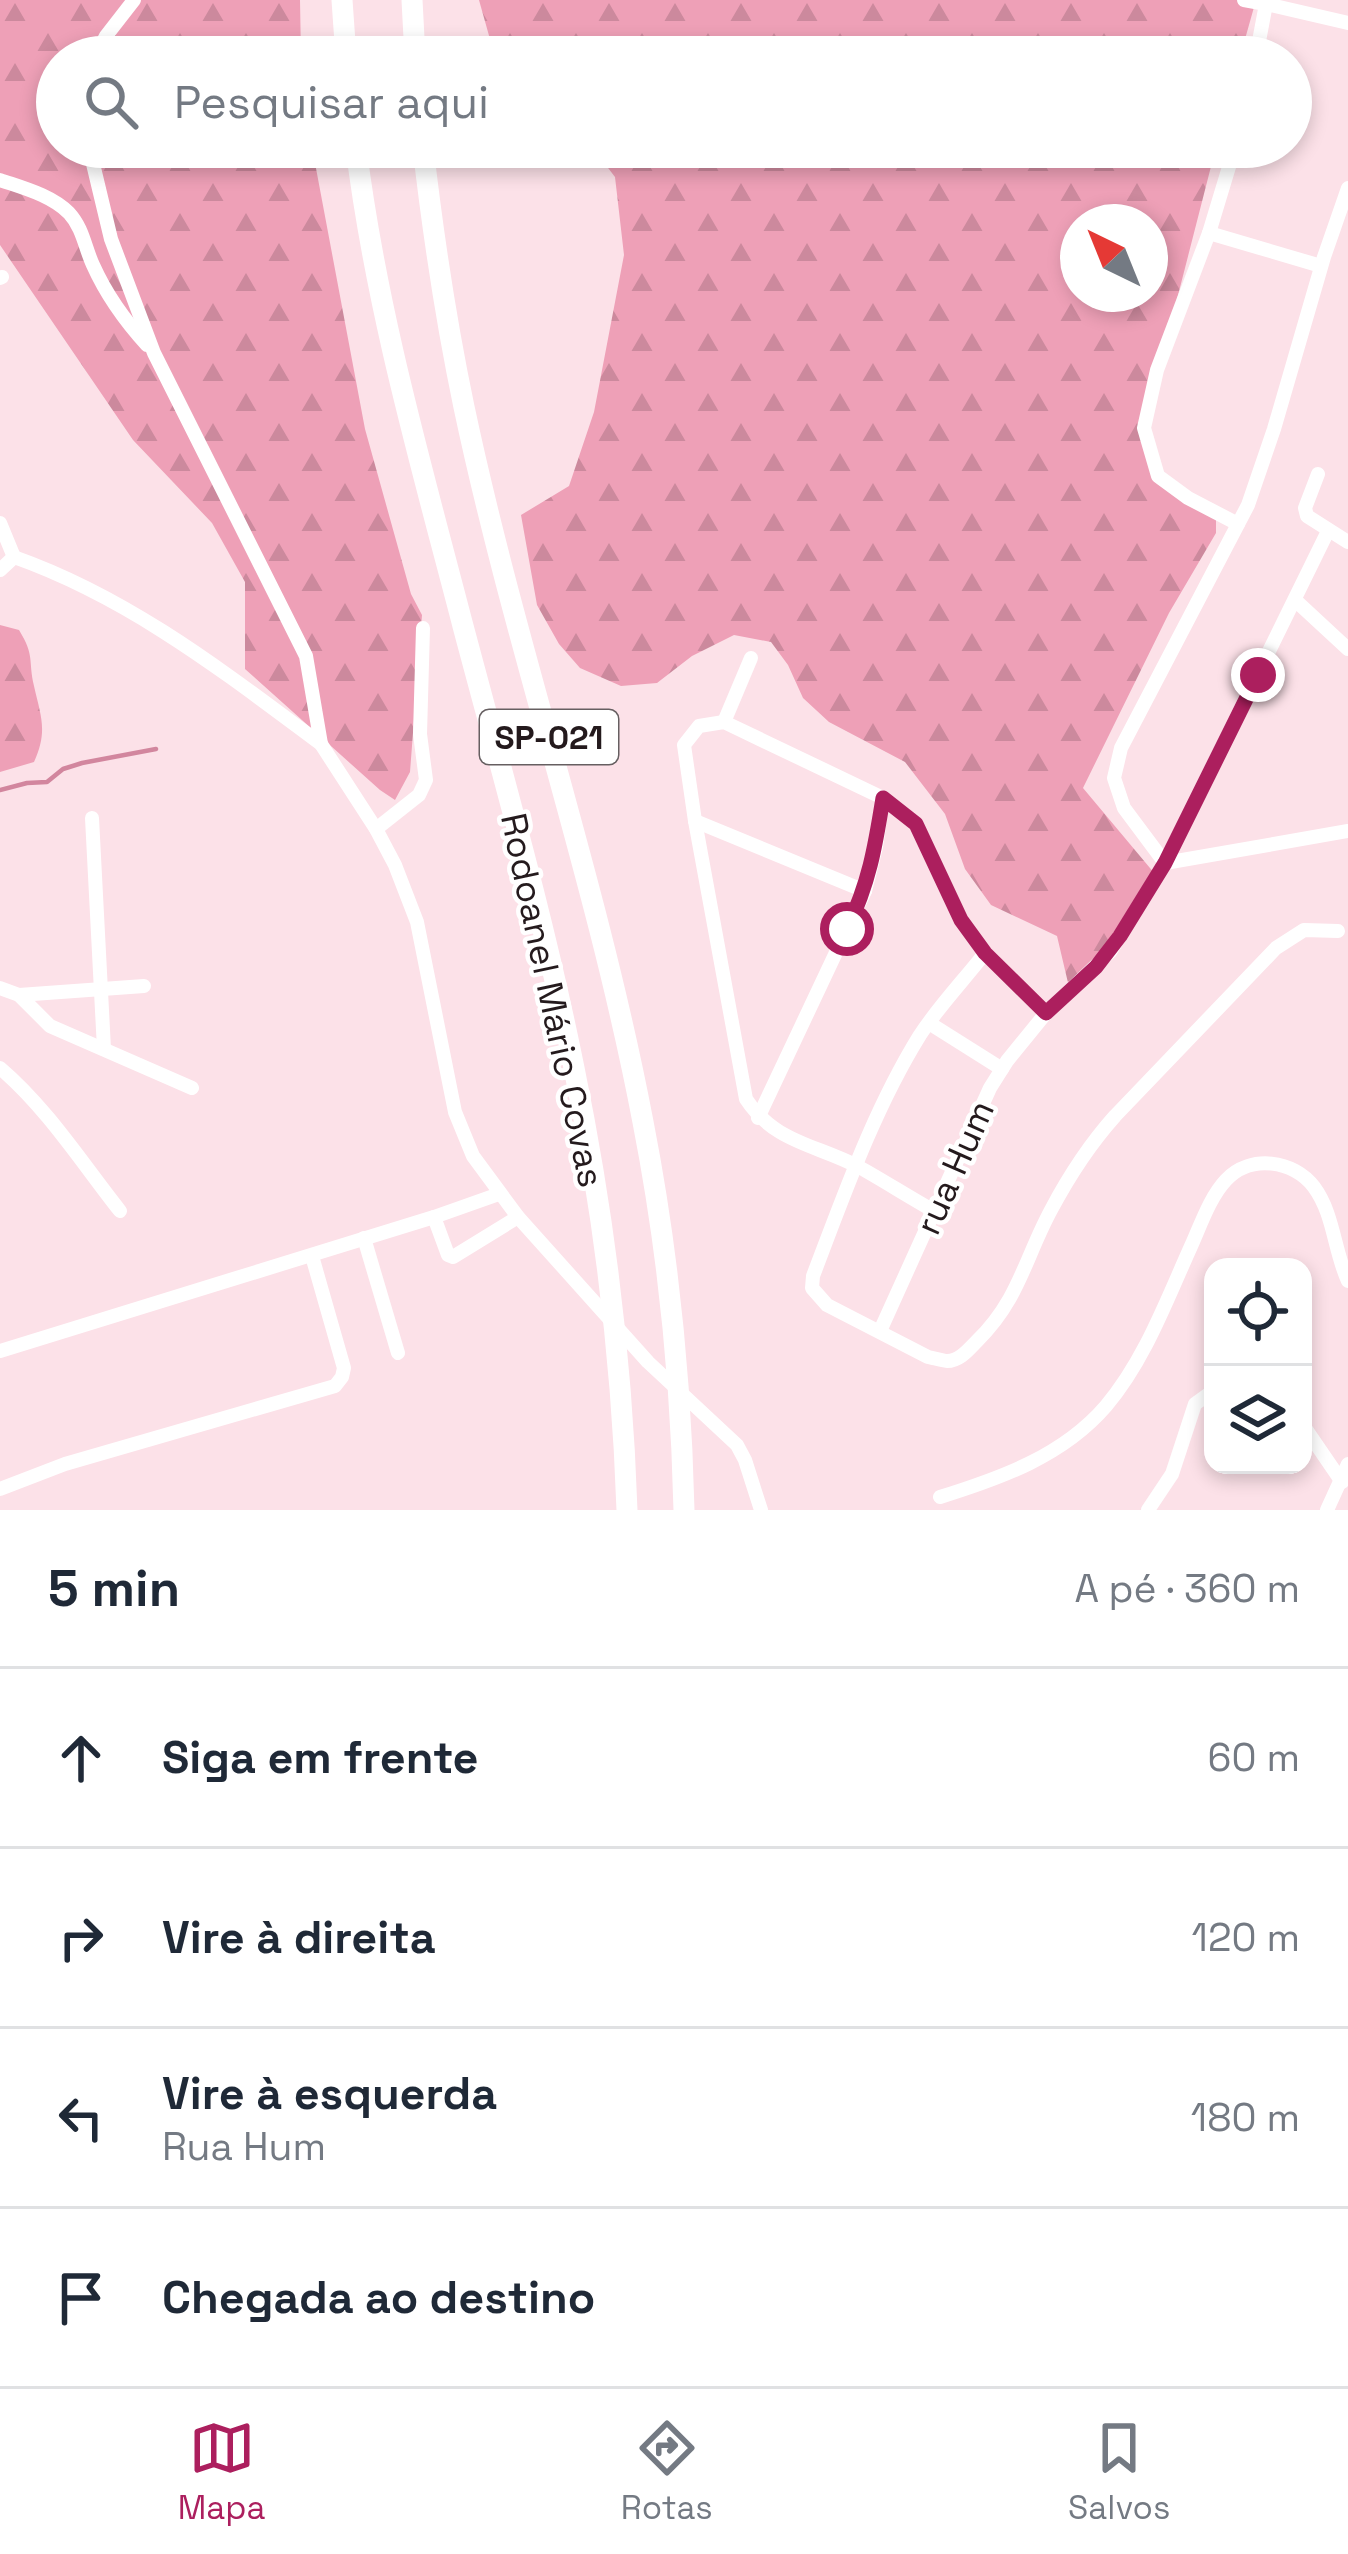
<!DOCTYPE html>
<html lang="pt">
<head>
<meta charset="utf-8">
<style>
  body { margin:0; font-family:"Space Grotesk",sans-serif; background:#f6f6f7; color:#1f2937 }
  .controls { position:absolute; right:36px; bottom:36px; display:grid; overflow:hidden; border-radius:24px; box-shadow:0 6px 18px #0003 }
  .controls button { width:108px; height:108px; display:grid; place-items:center; padding:0; border:0; border-bottom:3px solid #e0e1e3; background:#fff; color:#1f2937; font:60px sans-serif }
  .compass { position:absolute; left:1060px; top:204px; width:108px; height:108px; border-radius:50%; background:#fff; box-shadow:0 6px 18px #0003; rotate:317deg }
  .stop { position:absolute; width:36px; height:36px; margin:-27px; border:9px solid #ac1f5e; border-radius:50%; background:#fff }
  .stop.end { background:#ac1f5e; border-color:#fff; box-shadow:0 3px 12px #0008 }
  .list { margin:0; padding:0; list-style:none }
  h2 { display:flex; justify-content:space-between; align-items:center; height:156px; margin:0; padding:0 48px; font-size:51px }
  h2 small { font-size:39px; font-weight:400; color:#747a83 }
  .list li { display:grid; grid-template-columns:78px 1fr auto; gap:36px; align-items:center; box-sizing:border-box; height:180px; padding:0 48px; border-top:3px solid #e0e1e3 }
  .list b { display:block; font-size:45px; white-space:nowrap }
  .list p { margin:0; font-size:39px; white-space:nowrap; color:#747a83 }
  .list em { font-size:39px; font-style:normal; color:#747a83 }
  .icon { flex:none; width:66px; height:66px; fill:none; stroke:currentColor; stroke-width:2; stroke-linecap:round; stroke-linejoin:round }
  .map { position:relative; flex:none; width:1348px; height:1510px; overflow:hidden }
  .search { position:absolute; background:#fff; box-shadow:0 6px 18px #0003; left:36px; right:36px; top:36px; height:132px; display:flex; align-items:center; gap:30px; box-sizing:border-box; padding:0 42px; border-radius:66px; color:#747a83; font-size:45px }
  .sheet { height:876px; background:#fff }
  nav { display:flex; justify-content:space-around; align-items:center; box-sizing:border-box; height:168px; border-top:3px solid #e0e1e3; background:#fff; font-size:33px; color:#747a83 }
  nav a { display:grid; justify-items:center; gap:6px }
  nav .on { color:#ac1f5e }
  .map>svg:first-child { display:block }
</style>
</head>
<body>
<div class="map">
<svg width="1348" height="1510" viewBox="0 0 1348 1510">
  <defs>
    <pattern id="forest-firs" width="22" height="20" patternUnits="userSpaceOnUse" patternTransform="scale(3)"><rect width="22" height="20" fill="#eea0b7"/><path d="M5 1l3.5 6h-7zM16 11l3.5 6h-7z" fill="#cc899d"/></pattern>
  </defs>
  <rect width="100%" height="100%" fill="#fce1e8"/>
  <!-- forest -->
  <g fill="url(#forest-firs)" fill-rule="evenodd">
    <path d="M0,0h300l1,57h-244v90h255l53,282 46,165 11,21 -12,157 -15,28 -15,-10 -135,-121v-87l-33,-59 -79,-83 -133,-195z"/>
    <path d="M479,0h777l-16,57h-745z"/>
    <path d="M592,147h624l-72,281 14,48 58,37v20l-47,80 -86,175 72,86 -48,76 -38,37 -12,-51 -66,-31 -26,-36 -20,-55 -40,-52 -76,-40 -26,-24 -15,-33 -17,-23 -37,-7 -42,21 -35,27 -36,3 -41,-18 -21,-24 -22,-39 -16,-90 48,-29 25,-74 30,-157 -9,-78zM1078,222h72v72h-72z"/>
    <path d="M0,625l19,5c16,26 9,30 15,56 7,31 14,45 0,76l-34,10z"/>
  </g>
  <g fill="none" stroke-linecap="round" stroke-linejoin="round">
    <!-- stream -->
    <path stroke="#d2869e" stroke-width="4.5" d="M0,790l27,-7 20,-1 16,-13 19,-6 74,-14"/>
    <!-- minor -->
    <g stroke="#fff" stroke-width="14">
      <path d="M1244,0l22,4"/>
      <path d="M95,57l11,-21 28,-36"/>
      <path d="M1256,57l10,-53 82,19"/>
      <path d="M89,147l22,92 43,114 152,303 15,88 55,85 19,36 22,57 38,190 18,44 45,61 130,145 89,83 8,15 16,50"/>
      <path d="M1235,147l-26,86 112,33"/>
      <path d="M0,180c23,8 51,15 69,33 14,15 16,35 24,52 13,29 33,57 54,80"/>
      <path d="M1348,188l-24,69 -50,172 -26,76 -127,243 -7,30 10,30 41,55 183,-32"/>
      <path d="M1209,233l-52,137 -13,58 14,48 30,22 50,26"/>
      <path d="M0,278l2,-1"/>
      <path d="M1318,474l-13,34 2,8 41,26"/>
      <path d="M0,523l14,34"/>
      <path d="M14,557c116,41 210,115 307,187"/>
      <path d="M0,570l14,-13"/>
      <path d="M1295,600l53,49"/>
      <path d="M724,722l27,-64"/>
      <path d="M92,818l12,231"/>
      <path d="M695,821l170,70"/>
      <path d="M376,829l43,-34 7,-15 -6,-46 3,-106"/>
      <path d="M985,953c-21,27 -46,53 -65,82 -46,74 -76,160 -107,241l-1,12 15,17 101,52c1,0 17,4 19,4 13,0 22,-12 30,-20 42,-41 48,-83 74,-131 18,-34 39,-66 64,-94l161,-168 28,-18 34,1"/>
      <path d="M0,988l19,7 31,31 142,62"/>
      <path d="M19,995l125,-9"/>
      <path d="M929,1023l73,46"/>
      <path d="M0,1068c47,40 82,95 120,143"/>
      <path d="M758,1118l107,-227 11,-44 7,-49"/>
      <path d="M934,1211c-25,-14 -50,-30 -75,-44 -44,-23 -84,-24 -113,-68l-51,-278 -11,-76 15,-19 25,-4 159,76 33,26 45,96 24,33 61,60"/>
      <path d="M434,1217l14,38 5,2 65,-40"/>
      <path d="M364,1238l34,115"/>
      <path d="M880,1331l110,-243 17,-27 39,-48 64,-61 55,-89 163,-332"/>
      <path d="M0,1351l434,-134 65,-23"/>
      <path d="M1303,1425l39,57"/>
      <path d="M0,1489l65,-25 270,-78 7,-9 2,-9 -32,-112"/>
      <path d="M940,1497c61,-19 123,-41 166,-91 39,-46 61,-107 86,-162 9,-20 18,-47 34,-64 24,-26 68,-20 88,7 20,27 20,64 34,94"/>
      <path d="M1148,1510l24,-36 23,-70 18,-13"/>
      <path d="M1327,1510l21,-46"/>
    </g>
    <!-- highway -->
    <g stroke="#fff" stroke-width="21">
      <path d="M342,0l4,57"/>
      <path d="M412,0l3,57"/>
      <path d="M356,147c20,163 66,321 107,479 39,147 81,293 111,442 30,146 48,293 53,442"/>
      <path d="M423,147c10,87 23,174 41,260 51,241 133,473 179,715 25,128 38,258 41,388"/>
    </g>
  </g>
  <g fill="none" stroke-linecap="round" stroke-linejoin="round">
    <!-- route -->
    <path stroke="#ac1f5e" stroke-width="15" d="M847,929c22,-46 28,-81 36,-131l33,26 45,96 24,33 61,60 50,-46 24,-31 45,-73 93,-188"/>
  </g>
  <g text-anchor="middle" stroke-width="9" stroke-linejoin="round" paint-order="stroke">
    <!-- shield labels -->
    <rect fill="#fff" stroke="#665f61" stroke-width="3" x="480" y="710" width="138" height="54" rx="9"/>
    <g font-size="33" font-weight="bold" fill="#241a1d">
      <text x="549" y="749">SP-021</text>
    </g>
    <!-- street labels -->
    <g font-size="36" fill="#241a1d" stroke="#fff">
      <text transform="translate(553 1000) rotate(78)" y="13">Rodoanel Mário Covas</text>
      <text transform="translate(954 1167) rotate(-66)" y="13">rua Hum</text>
    </g>
  </g>
</svg>
<div class="controls">
<button><svg class="icon" aria-label="locate" viewBox="0 0 24 24"><circle cx="12" cy="12" r="6"/><path d="M12 2v4M12 18v4M2 12h4M18 12h4"/></svg></button>
<button><svg class="icon" aria-label="layers" viewBox="0 0 24 24"><path d="M12 4l9 5-9 5-9-5zM3 14l9 5 9-5"/></svg></button>
</div>
<svg class="compass" viewBox="-18 -18 36 36"><path d="M0-13l5 13h-10z" fill="#e53935"/><path d="M0 13l5-13h-10z" fill="#747a83"/></svg>
<div class="stop" style="left:847px;top:929px"></div>
<div class="stop end" style="left:1258px;top:675px"></div>
<div class="search"><svg class="icon" aria-label="search" viewBox="0 0 24 24"><circle cx="10" cy="10" r="6"/><path d="M15 15l6 6"/></svg>Pesquisar aqui</div>
</div>
<section class="sheet">
<h2>5 min<small>A pé · 360 m</small></h2>
<ul class="list">
<li><svg class="icon" aria-label="ahead" viewBox="0 0 24 24"><path d="M12 20V5M6 11l6-6 6 6"/></svg><div><b>Siga em frente</b></div><em>60 m</em></li>
<li><svg class="icon" aria-label="right" viewBox="0 0 24 24"><path d="M7 20v-9h11M14 6l5 5-5 5"/></svg><div><b>Vire à direita</b></div><em>120 m</em></li>
<li><svg class="icon" aria-label="left" viewBox="0 0 24 24"><path d="M17 20v-9H6M10 6l-5 5 5 5"/></svg><div><b>Vire à esquerda</b><p>Rua Hum</p></div><em>180 m</em></li>
<li><svg class="icon" aria-label="arrive" viewBox="0 0 24 24"><path d="M6 21V4h12l-3 4 3 4H6"/></svg><div><b>Chegada ao destino</b></div></li>
</ul>
</section>
<nav>
<a class="on"><svg class="icon" aria-label="map" viewBox="0 0 24 24"><path d="M3 6l6-2 6 2 6-2v14l-6 2-6-2-6 2zM9 4v14M15 6v14"/></svg>Mapa</a>
<a><svg class="icon" aria-label="directions" viewBox="0 0 24 24"><path d="M12 3l9 9-9 9-9-9zM9 14v-3h6M13 9l2 2-2 2"/></svg>Rotas</a>
<a><svg class="icon" aria-label="saved" viewBox="0 0 24 24"><path d="M7 4h10v16l-5-4-5 4z"/></svg>Salvos</a>
</nav>
</body>
</html>
